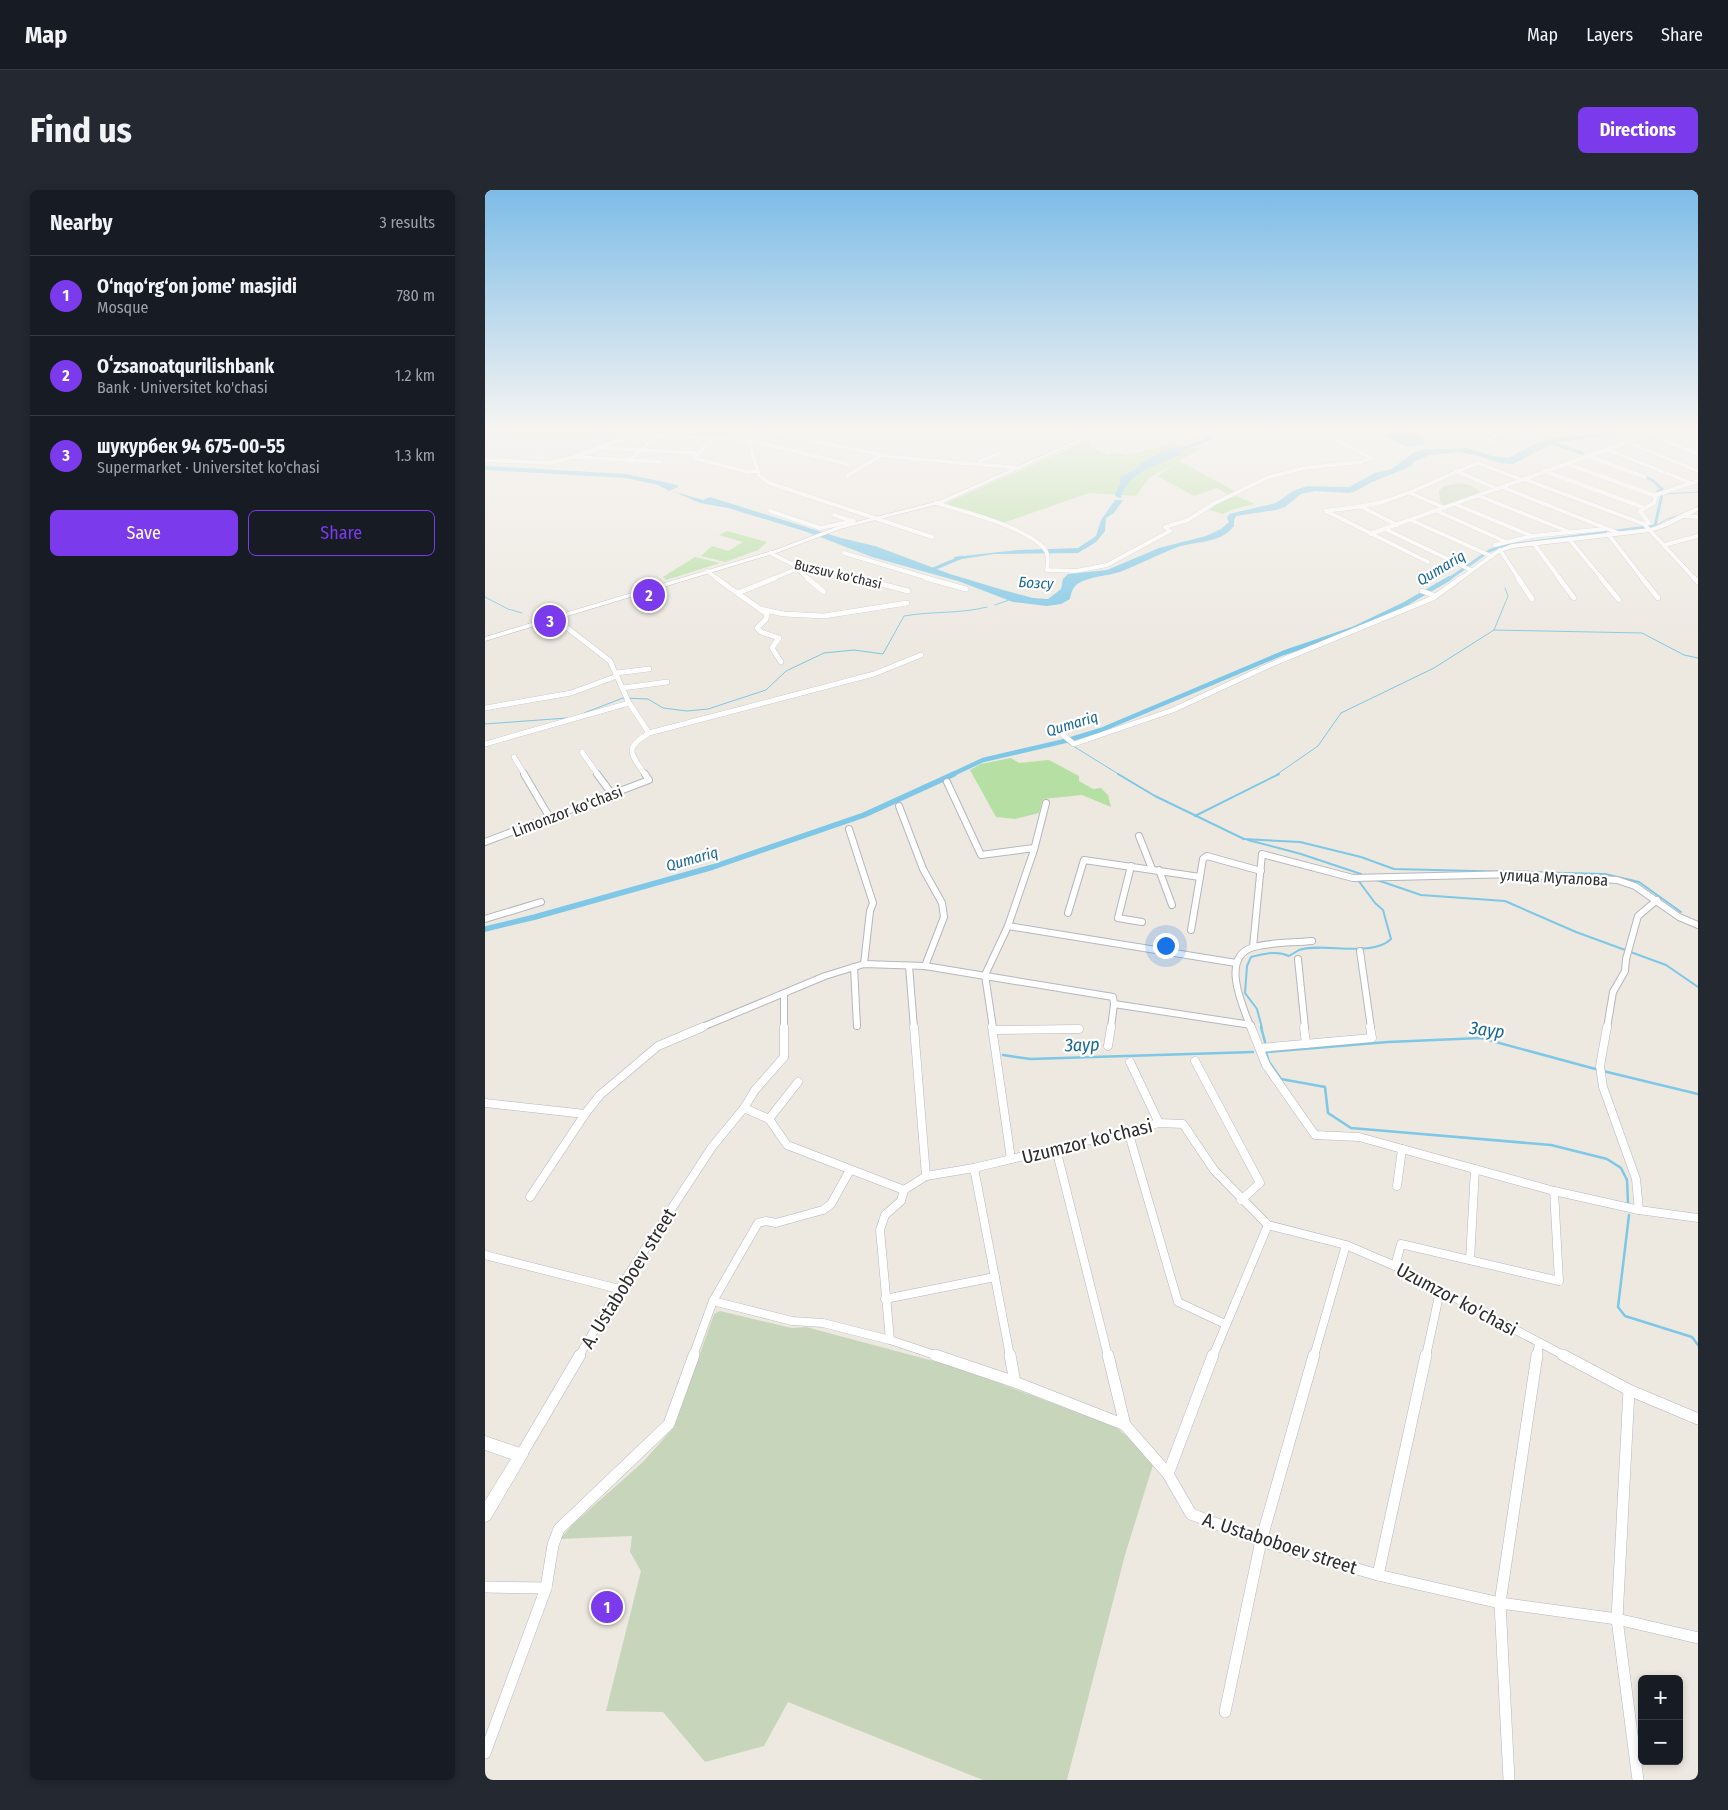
<!DOCTYPE html>
<html lang="en">
<head>
<meta charset="utf-8">
<style>
  body { margin:0; font-family:"Fira Sans Condensed",sans-serif; background:#242831; color:#f1f3f6 }
  .controls { position:absolute; right:15px; bottom:15px; display:grid; overflow:hidden; border-radius:8px; box-shadow:0 2px 8px #0003 }
  .controls button { width:45px; height:45px; display:grid; place-items:center; padding:0; border:0; border-bottom:1px solid #363941; background:#171b24; color:#f1f3f6; font:25px sans-serif }
  .you { position:absolute; left:680px; top:755px; width:18px; height:18px; margin:-12px; border:4px solid #fff; border-radius:50%; background:#1a73e8; box-shadow:0 0 0 8px #1a73e833 }
  .badge { display:grid; place-items:center; width:32px; height:32px; border-radius:50%; background:#7c3aed; color:#fff; font-size:16px; font-weight:700 }
  .pin { position:absolute; translate:-50% -50%; border:2px solid #fff; box-shadow:0 1px 5px #0006 }
  .list { margin:0; padding:0; list-style:none }
  h2 { display:flex; justify-content:space-between; align-items:center; height:65px; margin:0; padding:0 20px; font-size:21px }
  h2 small { font-size:16px; font-weight:400; color:#9ea1a6 }
  .list li { display:grid; grid-template-columns:32px 1fr auto; gap:15px; align-items:center; box-sizing:border-box; height:80px; padding:0 20px; border-top:1px solid #363941 }
  .list b { display:block; font-size:19px; white-space:nowrap }
  .list p { margin:0; font-size:16px; white-space:nowrap; color:#9ea1a6 }
  .list em { font-size:16px; font-style:normal; color:#9ea1a6 }
  .actions { display:flex; gap:10px; padding:15px 20px }
  .actions a { flex:1; padding:11px 0; border:1px solid #7c3aed; border-radius:8px; text-align:center; font-size:18px; color:#7c3aed }
  .actions .main { background:#7c3aed; color:#fff }
  .map { position:relative; flex:none; width:1213px; height:1590px; overflow:hidden; border-radius:8px }
  header { display:flex; align-items:center; gap:30px; box-sizing:border-box; height:70px; padding:0 25px; background:#171b24; border-bottom:1px solid #363941 }
  header strong { font-size:24px }
  nav { display:flex; gap:28px; margin-inline-start:auto; font-size:18px }
  .intro { display:flex; align-items:center; justify-content:space-between; box-sizing:border-box; height:120px; padding:0 30px }
  h1 { margin:0; font-size:35px }
  .button { padding:12px 22px; border-radius:8px; background:#7c3aed; color:#fff; font-size:18px; font-weight:700 }
  main { display:flex; gap:30px; padding:0 30px }
  aside { flex:1; background:#171b24; border-radius:8px; box-shadow:0 2px 8px #0003 }
  .map>svg:first-child { display:block }
</style>
</head>
<body>
<header>
<strong>Map</strong>
<nav><a>Map</a><a>Layers</a><a>Share</a></nav>
</header>
<div class="intro"><h1>Find us</h1><a class="button">Directions</a></div>
<main>
<aside>
<h2>Nearby<small>3 results</small></h2>
<ul class="list">
<li><span class="badge">1</span><div><b>O‘nqo‘rg‘on jome’ masjidi</b><p>Mosque</p></div><em>780 m</em></li>
<li><span class="badge">2</span><div><b>Oʻzsanoatqurilishbank</b><p>Bank · Universitet ko'chasi</p></div><em>1.2 km</em></li>
<li><span class="badge">3</span><div><b>шукурбек 94 675-00-55</b><p>Supermarket · Universitet ko'chasi</p></div><em>1.3 km</em></li>
</ul>
<div class="actions"><a class="main">Save</a><a>Share</a></div>
</aside>
<div class="map">
<svg width="1213" height="1590" viewBox="0 0 1213 1590">
  <rect width="100%" height="100%" fill="#ede9e1"/>
  <!-- industrial -->
  <path fill="#e3e1e7" d="M0,237h164l-88,32 -22,-6 -18,7 -36,-5z"/>
  <!-- green -->
  <g fill="#b6dfa3">
    <path d="M604,250l3,2 -5,3 22,10 6,-3 11,3 46,-11 28,5 -51,29 -13,18 -47,-3 -86,30 -59,-19z"/>
    <path d="M694,271l8,4 49,27 -7,3 -12,-7 -23,8 -37,-20z"/>
    <path d="M751,306l19,8 -21,5 -11,5 -13,-4 4,-6z"/>
    <path d="M242,341l40,11 -9,8 -33,12 -24,-6 11,-10 16,5 15,-9 -24,-7z"/>
    <path d="M210,367l25,6 -54,17 -3,-3z"/>
    <path d="M526,568l8,5 30,-3 30,16v5l14,8 8,-1 7,7 3,12 -29,-12 -39,4 -4,14 -24,6 -19,-2 -26,-47 11,-6z"/>
  </g>
  <!-- cemetery -->
  <g fill="#c7d6ba">
    <path d="M974,293l11,2 12,8 -38,13 -4,-4 -1,-11 5,-5z"/>
    <path d="M235,1121l72,17 14,-1 150,40 160,60 21,18 16,20 -28,90 -58,225h-84l-195,-78 -24,44 -59,16 -42,-50 -57,-1 35,-140 -11,-19 2,-16 -72,3 13,-15 70,-62 31,-35 40,-113z"/>
  </g>
  <!-- water -->
  <g fill="#7ec7e6">
    <path d="M746,237h13l-24,4 -12,10 -25,9 -2,4c-19,9 -56,19 -60,44l-5,-1 -1,-3 6,-11 -2,-5 22,-12 -1,-3 24,-12 29,-7 12,-5 12,-9z"/>
    <path d="M1114,237h12l3,2 -4,6 -56,8 -41,21 -12,-1 -26,-8 -17,-3 -28,3 -17,7 -1,4 -40,16 -18,10 -6,1 -33,-2 -14,3 -16,13 -9,3 -40,6 -2,4v6c-13,17 -34,15 -53,20 -21,7 -40,18 -61,26 -13,4 -29,4 -41,11 -6,3 -8,10 -9,16l-9,5 -14,2 -34,-4 -55,-21 -86,-24 -65,-25 -79,-24 -28,-5 -28,-12 31,9 7,-3 131,41 34,8 75,28 53,16 30,8 15,1 13,-10 2,-10 5,-5 39,-4 52,-22 47,-12 15,-7 8,-7 -2,-4 2,-4 47,-11 17,-12 14,-5 42,1 26,-14 17,-4 22,-17 9,-2 44,-2 25,8 16,2 25,-13 16,-6 46,-6 5,-2z"/>
    <path d="M920,239l18,9 1,7 -17,2 -24,-12z"/>
    <path d="M0,276l141,8 52,11v2l-9,4 -11,-6 -32,-7 -141,-8z"/>
    <path d="M630,310h8l-9,13 -8,5 -1,13 -9,11 -18,11 -84,1 -38,6 -2,-3 64,-7 60,-2 18,-12 5,-16z"/>
  </g>
  <g fill="none" stroke-linecap="round" stroke-linejoin="round">
    <!-- stream-far2 -->
    <g stroke="#7ec7e6" stroke-width="1">
      <path d="M1179,304l34,-2"/>
      <path d="M1170,336l12,-7 13,-4"/>
      <path d="M0,407l23,12 14,4"/>
      <path d="M510,415l14,-5"/>
      <path d="M1009,440l148,3 42,22 14,3"/>
      <path d="M99,523l39,-15 25,1 15,9 24,3 21,-2 58,-19 20,-19 38,-18 30,-3 29,4 21,-38c28,-5 56,-2 83,-9"/>
      <path d="M0,534l82,-6"/>
      <path d="M580,551l55,34"/>
      <path d="M791,585l42,-29 23,-33 93,-45 60,-38 14,-34 -3,-8"/>
    </g>
    <!-- stream-far1 -->
    <g stroke="#7ec7e6" stroke-width="2">
      <path d="M633,584l37,22 89,43"/>
      <path d="M710,626l84,-42"/>
      <path d="M758,649l57,3 61,15 33,12 211,5 34,8 42,30"/>
      <path d="M763,650l53,14 60,20"/>
      <path d="M892,690l44,15 84,6 71,31 90,33 32,22"/>
      <path d="M777,838l-5,-19 -12,-16 2,-27 4,-9c13,-3 25,-7 38,-1 3,-2 7,-4 10,-6 24,-8 73,8 92,-11l-8,-29 -8,-7 -17,-23"/>
    </g>
    <!-- stream -->
    <g stroke="#7ec7e6" stroke-width="2.5">
      <path d="M776,837l4,15"/>
      <path d="M518,865l27,4 223,-7"/>
      <path d="M1114,880l-118,-32 -93,4 -122,10 3,10 12,17 44,8 3,26 23,15 200,17 56,14 14,9 6,12 1,23"/>
      <path d="M1118,881l95,23"/>
      <path d="M1144,1025l-11,92 7,9 67,21 6,8"/>
    </g>
    <!-- canal-far2 -->
    <g stroke="#7ec7e6" stroke-width="3">
      <path d="M1064,252l33,11"/>
      <path d="M1155,284l12,6 10,9 -4,2"/>
      <path d="M446,380l31,-13"/>
      <path d="M964,389l40,-28 13,-5 153,-20 7,-32"/>
    </g>
    <!-- canal-far1 -->
    <path stroke="#7ec7e6" stroke-width="4.5" d="M466,585l32,-15 82,-19 36,-11 182,-77 70,-24 52,-25 45,-26"/>
    <!-- canal -->
    <path stroke="#7ec7e6" stroke-width="5.5" d="M0,739l50,-12 178,-50 151,-52 90,-41"/>
    <defs>
      <g id="street-far4">
        <path d="M242,237l21,13 11,35 10,8 163,54"/>
        <path d="M260,237l148,30 127,11"/>
        <path d="M347,237v3"/>
        <path d="M684,237l31,7"/>
        <path d="M1183,237l30,13"/>
        <path d="M1164,244l49,20"/>
        <path d="M176,245l18,-8"/>
        <path d="M227,249l-18,19 54,14 9,-1"/>
        <path d="M1141,252l72,29"/>
        <path d="M1008,253l-6,-3 18,-9 16,-4"/>
        <path d="M117,258l95,5"/>
        <path d="M1121,259l85,34"/>
        <path d="M1102,266l58,21"/>
        <path d="M90,267l85,5"/>
        <path d="M0,270l65,3 24,-6 60,-22 114,5 100,24"/>
        <path d="M144,271l27,-25"/>
        <path d="M495,271l20,-8"/>
        <path d="M1082,274l89,32"/>
        <path d="M971,281l42,18"/>
        <path d="M1059,281l101,37"/>
        <path d="M362,286l35,-21"/>
        <path d="M1039,289l120,45 51,55"/>
        <path d="M1017,297l116,46"/>
        <path d="M925,303l35,15"/>
        <path d="M994,306l88,35"/>
        <path d="M451,313c29,9 87,23 108,45 5,6 4,14 3,22l29,1 31,-6 63,-34 -5,-4"/>
        <path d="M972,315l75,31"/>
        <path d="M875,316l37,19"/>
        <path d="M285,321l50,17 34,-7"/>
        <path d="M841,321c21,-3 42,-4 62,-11 32,-10 59,-25 90,-37l44,17"/>
        <path d="M841,321l102,51"/>
        <path d="M952,321l67,30"/>
        <path d="M349,325l18,6"/>
        <path d="M1199,326l14,1"/>
        <path d="M926,330l80,36"/>
        <path d="M1159,334l5,-1 -9,-12 14,-8 2,-8 42,-14"/>
        <path d="M680,337l23,-7 25,-16 56,-27 35,-9 57,-6 10,-4 -60,-31"/>
        <path d="M900,339l86,41"/>
        <path d="M885,344l300,-107"/>
        <path d="M1123,344l35,45"/>
        <path d="M1084,349l33,40"/>
        <path d="M1049,354l26,35"/>
        <path d="M1010,355l37,-9 72,-7"/>
        <path d="M1179,355l34,-9"/>
        <path d="M285,363l22,11 26,3 45,12"/>
        <path d="M359,363l87,26"/>
        <path d="M309,376l15,13"/>
        <path d="M222,381l11,8"/>
        <path d="M287,389l24,-10"/>
        <path d="M975,389l40,-29 19,29"/>
      </g>
      <g id="street-far3">
        <path d="M231,388l51,36 -1,5 -9,9 4,4 18,6 -7,10 9,14"/>
        <path d="M322,388l17,14"/>
        <path d="M373,388l50,13"/>
        <path d="M441,388l40,11"/>
        <path d="M1033,388l14,21"/>
        <path d="M1074,388l15,20"/>
        <path d="M1116,388l18,22"/>
        <path d="M1157,388l16,20"/>
        <path d="M1209,388l4,4"/>
        <path d="M937,401l14,5"/>
        <path d="M253,403l37,-15"/>
        <path d="M275,419l24,5 40,2 83,-13"/>
        <path d="M71,427l6,7 48,37 19,42 20,30"/>
        <path d="M131,483l33,-4"/>
        <path d="M138,498l44,-6"/>
        <path d="M0,518l86,-15 46,-17"/>
        <path d="M578,545l11,9 99,-34 97,-45 163,-67 28,-20"/>
        <path d="M0,554l144,-41"/>
        <path d="M97,562l16,23"/>
        <path d="M29,567l11,18"/>
        <path d="M160,585c-14,-22 -22,-26 4,-42l225,-59 47,-19"/>
      </g>
      <g id="street-far2">
        <path d="M39,584l26,44"/>
        <path d="M112,584l15,20"/>
        <path d="M462,592l34,73 53,-7"/>
        <path d="M414,616l24,63 19,34 2,14 -19,49"/>
        <path d="M364,639l24,74 -3,8 -6,53"/>
        <path d="M654,646l13,33"/>
        <path d="M0,652l164,-62 -4,-6"/>
        <path d="M646,676l-13,52 24,4"/>
        <path d="M674,680l13,35"/>
        <path d="M583,723l16,-53 116,17 3,-18 4,-3 54,15"/>
        <path d="M0,729l56,-17"/>
        <path d="M523,736l228,37"/>
        <path d="M706,740l9,-53"/>
        <path d="M768,757l9,-93 91,24 162,-4 102,6 18,6 44,31 19,8"/>
        <path d="M875,761l11,77"/>
        <path d="M813,769l7,69"/>
        <path d="M424,776l5,62"/>
        <path d="M369,777l3,59"/>
        <path d="M299,805v33"/>
        <path d="M215,838l125,-52 39,-12 61,2 188,31 1,7"/>
        <path d="M508,838l-8,-53 23,-49 26,-76 12,-47"/>
        <path d="M626,838l3,-24 137,21"/>
        <path d="M766,838c-8,-21 -32,-72 3,-81 18,-5 39,-4 58,-6"/>
        <path d="M1122,838l6,-36 12,-21 1,-12 12,-43 19,-16"/>
      </g>
      <g id="street-far1">
        <path d="M429,837l12,149"/>
        <path d="M507,837l19,132"/>
        <path d="M766,837l15,38 49,70 44,2 195,54 85,19 59,8"/>
        <path d="M819,837l2,17"/>
        <path d="M1122,837l-7,39 3,21 33,92 3,31"/>
        <path d="M508,840l86,-1"/>
        <path d="M623,856l3,-19"/>
        <path d="M775,858l112,-10 -2,-11"/>
        <path d="M710,871l65,122 -19,17"/>
        <path d="M645,872l29,61"/>
        <path d="M0,913l100,11"/>
        <path d="M259,918l25,11 18,26 117,45 22,-14 48,-8 185,-45 24,1 31,46 54,55 78,20 49,21 170,90"/>
        <path d="M284,929l29,-37"/>
        <path d="M643,941l50,171 47,22"/>
        <path d="M571,959l52,207"/>
        <path d="M489,978l36,188"/>
        <path d="M365,980l-19,34 -8,6 -47,13 -10,-2 -8,2 -45,78 79,20 31,2 67,17 48,16"/>
        <path d="M912,996l5,-37"/>
        <path d="M45,1007l55,-83 15,-19 58,-49 45,-19"/>
        <path d="M0,1065l134,34"/>
        <path d="M985,1070l5,-91"/>
        <path d="M910,1076l6,-22 158,37 -5,-90"/>
        <path d="M400,1109l110,-22"/>
        <path d="M405,1150l-10,-110 5,-15 16,-14 3,-11"/>
        <path d="M94,1166l40,-67 93,-142 32,-39 11,-18 29,-33v-30"/>
        <path d="M208,1166l20,-55"/>
        <path d="M728,1166l55,-131"/>
        <path d="M829,1166l32,-111"/>
        <path d="M941,1166l14,-65"/>
        <path d="M1052,1166l2,-13"/>
      </g>
      <g id="street">
        <path d="M450,1165l80,27 110,43"/>
        <path d="M525,1165l5,27"/>
        <path d="M623,1165l17,70 43,49 23,40 70,27 117,34 122,28 117,16 81,19"/>
        <path d="M1078,1165l66,35 69,29"/>
        <path d="M1144,1200l-12,229 21,161"/>
        <path d="M36,1265l59,-100"/>
        <path d="M683,1284l45,-119"/>
        <path d="M893,1385l48,-220"/>
        <path d="M0,1397l61,1"/>
        <path d="M740,1522l36,-171 53,-186"/>
        <path d="M0,1563l61,-165 7,-43 6,-16 110,-105 25,-69"/>
        <path d="M1024,1590l-9,-177 37,-248"/>
      </g>
      <g id="secondary">
        <path d="M621,237h6l-169,76 -103,26 -61,23 -294,89v-4l290,-87 61,-23 103,-26z"/>
        <path d="M1213,317v4l-32,16 -16,5 -137,16 -13,4 -3,-2 15,-6 138,-16c17,-4 31,-16 48,-21z"/>
        <path d="M0,1246l41,14 2,5 -38,65 -5,2v-21l26,-42 -26,-9z"/>
      </g>
    </defs>
    <!-- street-far4 casing -->
    <use href="#street-far4" stroke="#b5b7bf" stroke-width="4.5"/>
    <!-- street-far3 casing -->
    <use href="#street-far3" stroke="#b5b7bf" stroke-width="5.5"/>
    <!-- street-far2 casing -->
    <use href="#street-far2" stroke="#b5b7bf" stroke-width="8"/>
    <!-- street-far1 casing -->
    <use href="#street-far1" stroke="#b5b7bf" stroke-width="9"/>
    <!-- street casing -->
    <use href="#street" stroke="#b5b7bf" stroke-width="12"/>
    <!-- secondary casing -->
    <use href="#secondary" stroke="#b5b7bf" stroke-width="1"/>
    <!-- street-far4 -->
    <use href="#street-far4" stroke="#fff" stroke-width="4"/>
    <!-- street-far3 -->
    <use href="#street-far3" stroke="#fff" stroke-width="5"/>
    <!-- street-far2 -->
    <use href="#street-far2" stroke="#fff" stroke-width="6"/>
    <!-- street-far1 -->
    <use href="#street-far1" stroke="#fff" stroke-width="8"/>
    <!-- street -->
    <use href="#street" stroke="#fff" stroke-width="11"/>
    <!-- secondary -->
    <use href="#secondary" fill="#fff" fill-rule="evenodd"/>
  </g>
  <!-- sky -->
  <linearGradient id="sky" x2="0" y2="1"><stop stop-color="#7dbce7"/><stop offset="0.52" stop-color="#f7f5f2"/><stop offset="1" stop-color="#f7f5f2" stop-opacity="0"/></linearGradient>
  <rect width="1213" height="460" fill="url(#sky)"/>
  <g text-anchor="middle" stroke-width="4.5" stroke-linejoin="round" paint-order="stroke">
    <!-- far-street labels -->
    <g font-size="14" fill="#2d2d2d" stroke="#fff">
      <text transform="translate(353 384) rotate(13)" y="5">Buzsuv ko'chasi</text>
    </g>
    <!-- far-water labels -->
    <g font-size="15" font-style="italic" fill="#196896" stroke="#fff">
      <text transform="translate(956 378) rotate(-31)" y="5">Qumariq</text>
      <text transform="translate(551 393) rotate(3)" y="5">Бозсу</text>
      <text transform="translate(587 534) rotate(-17)" y="5">Qumariq</text>
      <text transform="translate(207 669) rotate(-16)" y="5">Qumariq</text>
    </g>
    <!-- street labels -->
    <g font-size="16" fill="#2d2d2d" stroke="#fff">
      <text transform="translate(82 621) rotate(-21)" y="6">Limonzor ko'chasi</text>
      <text transform="translate(1069 687) rotate(3)" y="6">улица Муталова</text>
    </g>
    <!-- water labels -->
    <g font-size="18" font-style="italic" fill="#196896" stroke="#fff">
      <text transform="translate(1002 840) rotate(7)" y="6">Заур</text>
      <text transform="translate(597 855) rotate(-2)" y="6">Заур</text>
    </g>
    <!-- near-street labels -->
    <g font-size="19" fill="#2d2d2d" stroke="#fff">
      <text transform="translate(602 951) rotate(-14)" y="7">Uzumzor ko'chasi</text>
      <text transform="translate(143 1088) rotate(-58)" y="7">A. Ustaboboev street</text>
      <text transform="translate(972 1109) rotate(28)" y="7">Uzumzor ko'chasi</text>
      <text transform="translate(795 1353) rotate(18)" y="7">A. Ustaboboev street</text>
    </g>
  </g>
</svg>
<div class="controls">
<button>+</button>
<button>−</button>
</div>
<div class="you"></div>
<div class="pin badge" style="left:122px;top:1417px">1</div>
<div class="pin badge" style="left:164px;top:405px">2</div>
<div class="pin badge" style="left:65px;top:431px">3</div>
</div>
</main>
</body>
</html>
